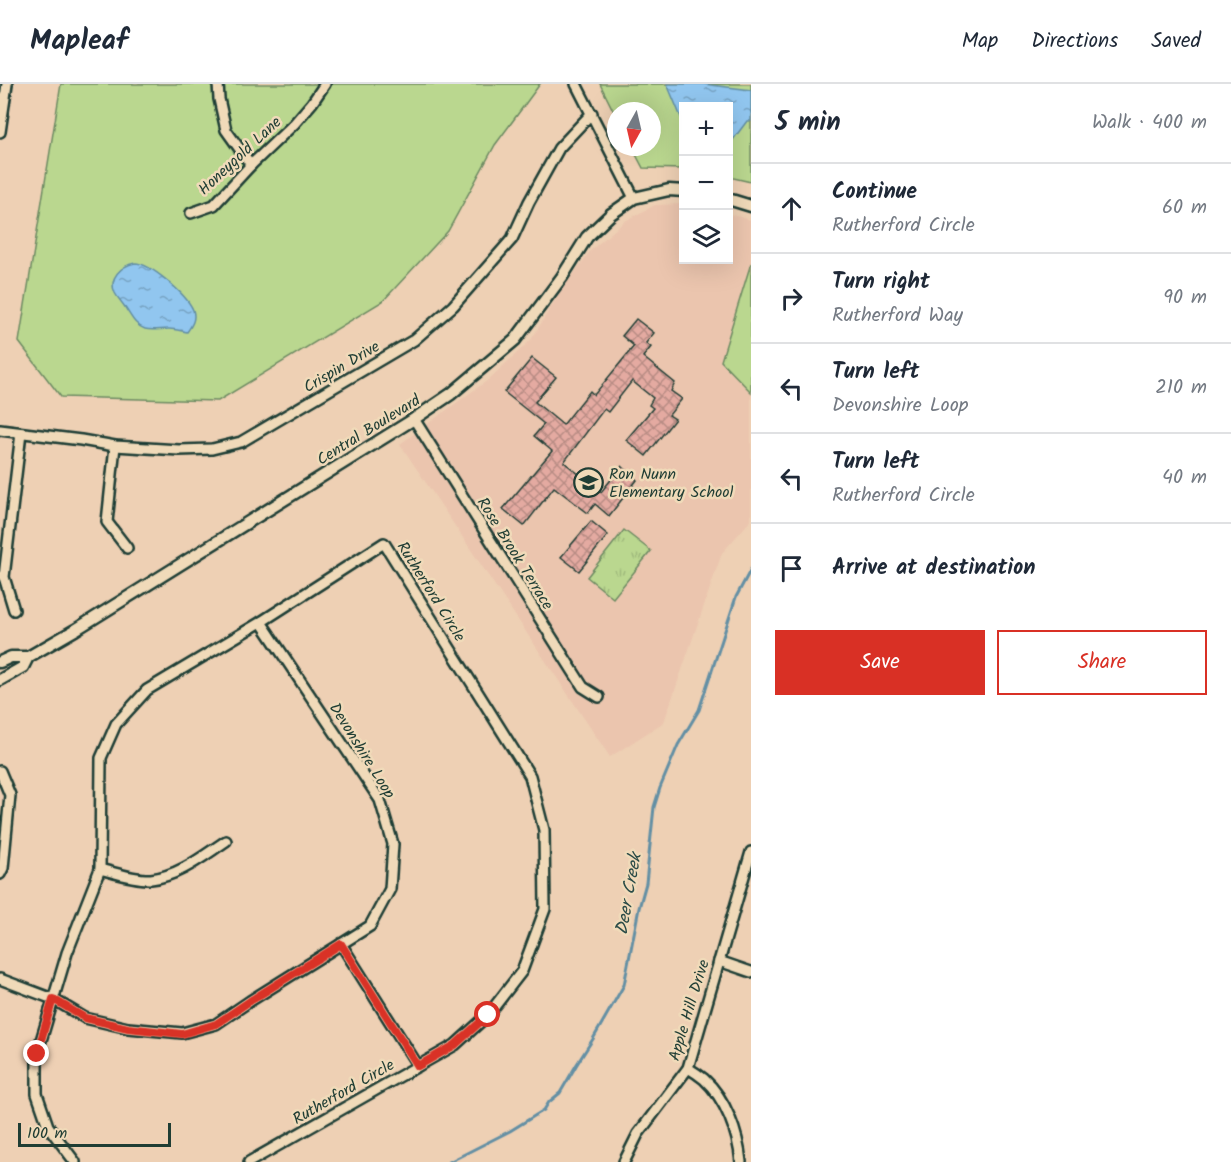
<!DOCTYPE html>
<html lang="en">
<head>
<meta charset="utf-8">
<style>
  body { margin:0; font-family:Kalam,sans-serif; background:#f6f6f7; color:#1f2937 }
  .controls { position:absolute; right:18px; top:18px; display:grid; overflow:hidden; border-radius:0px; box-shadow:0 6px 24px #0002 }
  .controls button { width:54px; height:54px; display:grid; place-items:center; padding:0; border:0; border-bottom:2px solid #e0e1e3; background:#fff; color:#1f2937; font:30px sans-serif }
  .compass { position:absolute; left:607px; top:18px; width:54px; height:54px; border-radius:50%; background:#fff; box-shadow:0 6px 24px #0002; rotate:188deg }
  .scale { position:absolute; left:18px; bottom:15px; width:153px; box-sizing:border-box; padding-left:6px; border:3px solid #1f3d34; border-top:0; font-size:16px; line-height:21px; white-space:nowrap; color:#1f3d34; -webkit-text-stroke:4px #f0dab9; paint-order:stroke }
  .stop { position:absolute; width:18px; height:18px; margin:-14px; border:4px solid #d93025; border-radius:50%; background:#fff }
  .stop.end { background:#d93025; border-color:#fff; box-shadow:0 2px 6px #0008 }
  .list { margin:0; padding:0; list-style:none }
  h2 { display:flex; justify-content:space-between; align-items:center; height:78px; margin:0; padding:0 24px; font-size:26px }
  h2 small { font-size:20px; font-weight:400; color:#747a83 }
  .list li { display:grid; grid-template-columns:39px 1fr auto; gap:18px; align-items:center; box-sizing:border-box; height:90px; padding:0 24px; border-top:2px solid #e0e1e3 }
  .list b { display:block; font-size:22px; white-space:nowrap }
  .list p { margin:0; font-size:20px; white-space:nowrap; color:#747a83 }
  .list em { font-size:20px; font-style:normal; color:#747a83 }
  .actions { display:flex; gap:12px; padding:18px 24px }
  .actions a { flex:1; padding:14px 0; border:2px solid #d93025; border-radius:0px; text-align:center; font-size:21px; color:#d93025 }
  .actions .main { background:#d93025; color:#fff }
  .icon { flex:none; width:33px; height:33px; fill:none; stroke:currentColor; stroke-width:2; stroke-linecap:round; stroke-linejoin:round }
  .map { position:relative; flex:none; width:751px; height:1078px; overflow:hidden }
  header { display:flex; align-items:center; gap:36px; box-sizing:border-box; height:84px; padding:0 30px; background:#fff; border-bottom:2px solid #e0e1e3 }
  header strong { font-size:28px }
  nav { display:flex; gap:33px; margin-inline-start:auto; font-size:21px }
  main { display:flex }
  aside { flex:1; background:#fff }
  .map>svg:first-child { display:block }
</style>
</head>
<body>
<header>
<strong>Mapleaf</strong>
<nav><a>Map</a><a>Directions</a><a>Saved</a></nav>
</header>
<main>
<div class="map">
<svg width="751" height="1078" viewBox="0 0 751 1078">
  <defs>
    <pattern id="park-tufts" width="24" height="20" patternUnits="userSpaceOnUse" patternTransform="scale(1.5)"><rect width="24" height="20" fill="#bad78f"/><path d="M3 7l-1-3M5 7V3M7 7l1-3M15 17l-1-3M17 17v-4M19 17l1-3" fill="none" stroke="#9fb97c"/></pattern>
    <pattern id="water-ripples" width="26" height="14" patternUnits="userSpaceOnUse" patternTransform="scale(1.5)"><rect width="26" height="14" fill="#91c6ef"/><path d="M2 4q2-2 4 0t4 0M15 11q2-2 4 0t4 0" fill="none" stroke="#76a2c2"/></pattern>
    <pattern id="building-cross-hatch" width="8" height="8" patternUnits="userSpaceOnUse" patternTransform="scale(1.5)"><rect width="8" height="8" fill="#e4aaa1"/><path d="M0 0l8 8M0 8l8-8" fill="none" stroke="#b88c84"/></pattern>
  </defs>
  <rect width="100%" height="100%" fill="#eed0b4"/>
  <filter id="ink" filterUnits="userSpaceOnUse"><feTurbulence type="fractalNoise" baseFrequency=".0167" numOctaves="2"/><feDisplacementMap in="SourceGraphic" scale="12" xChannelSelector="R" yChannelSelector="G"/><feConvolveMatrix kernelMatrix="1 2 1 2 8 2 1 2 1" color-interpolation-filters="sRGB"/></filter>
  <g filter="url(#ink)">
    <!-- built -->
    <path fill="#ebc5ae" d="M683,120l1,56h44l1,-46 22,6v300l-29,33 -58,169 -54,35 -210,-313 88,-64 43,-40 27,-45 32,-44 35,-30 30,-16z"/>
    <!-- green -->
    <g fill="#bad78f" stroke="#6c8a62" stroke-width="1.5">
      <path d="M61,0h479l-45,61 -47,86 -65,70 -165,100 -157,-4 -42,-55z"/>
      <path d="M600,0h151v98l-22,-5 -1,-71h-44l-1,63 -40,-1 -11,-21h20v-36h-36v5z"/>
      <path d="M751,179v129l-30,-31z"/>
    </g>
    <!-- park -->
    <path fill="url(#park-tufts)" stroke="#6c8a62" stroke-width="1.5" d="M624,446l27,21 -38,47 -26,-21z"/>
    <!-- water -->
    <g fill="url(#water-ripples)" stroke="#638fa4" stroke-width="1.5">
      <path d="M667,0h36l48,6v31h-4l-18,24 -1,-39h-44l-1,16z"/>
      <path d="M135,179c15,0 52,32 58,47 3,9 -1,15 -6,22 -6,-1 -12,-3 -18,-3 -8,0 -17,2 -24,0 -10,-3 -14,-13 -19,-20 -3,-6 -8,-10 -11,-16 -7,-15 6,-27 20,-30z"/>
    </g>
    <g fill="none" stroke-linecap="round" stroke-linejoin="round">
      <!-- stream -->
      <path stroke="#638fa4" stroke-width="3" d="M449,1078l61,-31 34,-21 5,-8 11,-9 17,-29 16,-25 31,-54 15,-77 7,-25 8,-76 6,-19 18,-43 21,-35 37,-113 15,-28"/>
    </g>
    <!-- building -->
    <g fill="url(#building-cross-hatch)" stroke="#1f3d34" stroke-width="1.5">
      <path d="M636,235l18,14 -8,10 5,4 -8,10 32,26 -4,8 11,8 -13,16 6,4 -29,37 -20,-16 27,-32 -4,-3 4,-7 -21,-17 -24,31 -4,-3 -40,53 37,30 21,-26 15,14 -28,36 -14,-12 -7,9 -34,-26 -30,39 -21,-17 49,-58 -18,-15 10,-12 -40,-32 28,-34 24,19 -21,25 28,23 27,-34 4,4 40,-49 -12,-10z"/>
      <path d="M591,437l17,14 -29,36 -18,-14z"/>
    </g>
    <g fill="none" stroke-linecap="round" stroke-linejoin="round">
      <defs>
        <g id="minor">
          <path d="M218,0l1,15 7,31 25,35"/>
          <path d="M576,0l58,114"/>
          <path d="M0,48l7,-48"/>
          <path d="M191,129l23,-8 37,-40 43,-41 18,-21 13,-19"/>
          <path d="M414,335l169,268 16,10"/>
          <path d="M0,346l81,10 34,6 64,4 33,-1 29,-7 173,-102 39,-34 59,-67 17,-37 30,-54 33,-35"/>
          <path d="M115,362l-8,76 20,26"/>
          <path d="M14,526l-10,-33 17,-144"/>
          <path d="M0,687l10,24 -7,73 -3,6"/>
          <path d="M100,785c15,4 36,11 51,10 28,-3 52,-23 75,-38"/>
          <path d="M341,860l77,122"/>
          <path d="M719,877l32,11"/>
          <path d="M0,895l53,20 32,19 43,10 54,5 34,-9 34,-23 120,-75 20,-37 3,-45 -13,-44 -119,-178"/>
          <path d="M688,984c5,3 11,7 16,11 22,20 34,54 37,83"/>
          <path d="M75,1078l-27,-36 -11,-32v-40l30,-101 33,-84 1,-111 15,-34 31,-34 114,-68 123,-79 146,233 14,54 1,79 -23,62 -34,44 -33,30 -206,117"/>
          <path d="M624,1078l14,-28 50,-66 63,-216"/>
        </g>
        <g id="tertiary">
          <path d="M728,115l23,7"/>
          <path d="M0,578l11,-5h17"/>
          <path d="M0,596l23,-13 5,-10 47,-27 339,-211 37,-25 64,-54 47,-63 25,-40 24,-23 23,-16 35,-8 15,1"/>
        </g>
      </defs>
      <!-- minor casing -->
      <use href="#minor" stroke="#1f3d34" stroke-width="14"/>
      <!-- tertiary casing -->
      <use href="#tertiary" stroke="#1f3d34" stroke-width="15"/>
      <!-- minor -->
      <use href="#minor" stroke="#f0dab9" stroke-width="9"/>
      <!-- tertiary -->
      <use href="#tertiary" stroke="#f0dab9" stroke-width="10"/>
    </g>
  </g>
  <g fill="none" stroke-linecap="round" stroke-linejoin="round" filter="url(#ink)">
    <!-- route -->
    <path stroke="#d93025" stroke-width="8" d="M37,970l16,-55 32,19 43,10 54,6 34,-10 34,-23 91,-57 77,122 37,-21 33,-30"/>
  </g>
  <!-- icons -->
  <defs>
    <symbol id="school-ring" viewBox="-11 -11 22 22"><circle r="9.5" fill="#f0dab9" stroke="#1f3d34" stroke-width="1.5"/><path d="M0-5L7-2L0 1L-7-2ZM-4 1L0 2.5L4 1V4Q0 6-4 4Z" fill="#1f3d34"/></symbol>
  </defs>
  <g fill-rule="evenodd">
    <use href="#school-ring" x="572" y="382" width="33" height="33"/>
  </g>
  <g text-anchor="middle" stroke-width="5" stroke-linejoin="round" paint-order="stroke">
    <!-- street labels -->
    <g font-size="16" fill="#1f3d34" stroke="#f0dab9">
      <text transform="translate(239 71) rotate(-43)" y="6">Honeygold Lane</text>
      <text transform="translate(341 282) rotate(-31)" y="6">Crispin Drive</text>
      <text transform="translate(368 345) rotate(-32)" y="6">Central Boulevard</text>
      <text transform="translate(516 469) rotate(58)" y="6">Rose Brook Terrace</text>
      <text transform="translate(432 507) rotate(58)" y="6">Rutherford Circle</text>
      <text transform="translate(363 666) rotate(58)" y="6">Devonshire Loop</text>
      <text transform="translate(688 926) rotate(-73)" y="6">Apple Hill Drive</text>
      <text transform="translate(343 1007) rotate(-30)" y="6">Rutherford Circle</text>
    </g>
    <!-- poi labels -->
    <g font-size="16" fill="#1f3d34" stroke="#f0dab9" text-anchor="start">
      <text x="609" y="395">Ron Nunn<tspan x="609" dy="18">Elementary School</tspan></text>
    </g>
    <!-- water labels -->
    <g font-size="18" font-style="italic" fill="#2a4b47" stroke="#f0dab9">
      <text transform="translate(628 810) rotate(-80)" y="6">Deer Creek</text>
    </g>
  </g>
</svg>
<div class="controls">
<button>+</button>
<button>−</button>
<button><svg class="icon" aria-label="layers" viewBox="0 0 24 24"><path d="M12 4l9 5-9 5-9-5zM3 14l9 5 9-5"/></svg></button>
</div>
<svg class="compass" viewBox="-18 -18 36 36"><path d="M0-13l5 13h-10z" fill="#e53935"/><path d="M0 13l5-13h-10z" fill="#747a83"/></svg>
<div class="scale">100 m</div>
<div class="stop" style="left:488px;top:931px"></div>
<div class="stop end" style="left:37px;top:970px"></div>
</div>
<aside>
<h2>5 min<small>Walk · 400 m</small></h2>
<ul class="list">
<li><svg class="icon" aria-label="ahead" viewBox="0 0 24 24"><path d="M12 20V5M6 11l6-6 6 6"/></svg><div><b>Continue</b><p>Rutherford Circle</p></div><em>60 m</em></li>
<li><svg class="icon" aria-label="right" viewBox="0 0 24 24"><path d="M7 20v-9h11M14 6l5 5-5 5"/></svg><div><b>Turn right</b><p>Rutherford Way</p></div><em>90 m</em></li>
<li><svg class="icon" aria-label="left" viewBox="0 0 24 24"><path d="M17 20v-9H6M10 6l-5 5 5 5"/></svg><div><b>Turn left</b><p>Devonshire Loop</p></div><em>210 m</em></li>
<li><svg class="icon" aria-label="left" viewBox="0 0 24 24"><path d="M17 20v-9H6M10 6l-5 5 5 5"/></svg><div><b>Turn left</b><p>Rutherford Circle</p></div><em>40 m</em></li>
<li><svg class="icon" aria-label="arrive" viewBox="0 0 24 24"><path d="M6 21V4h12l-3 4 3 4H6"/></svg><div><b>Arrive at destination</b></div></li>
</ul>
<div class="actions"><a class="main">Save</a><a>Share</a></div>
</aside>
</main>
</body>
</html>
